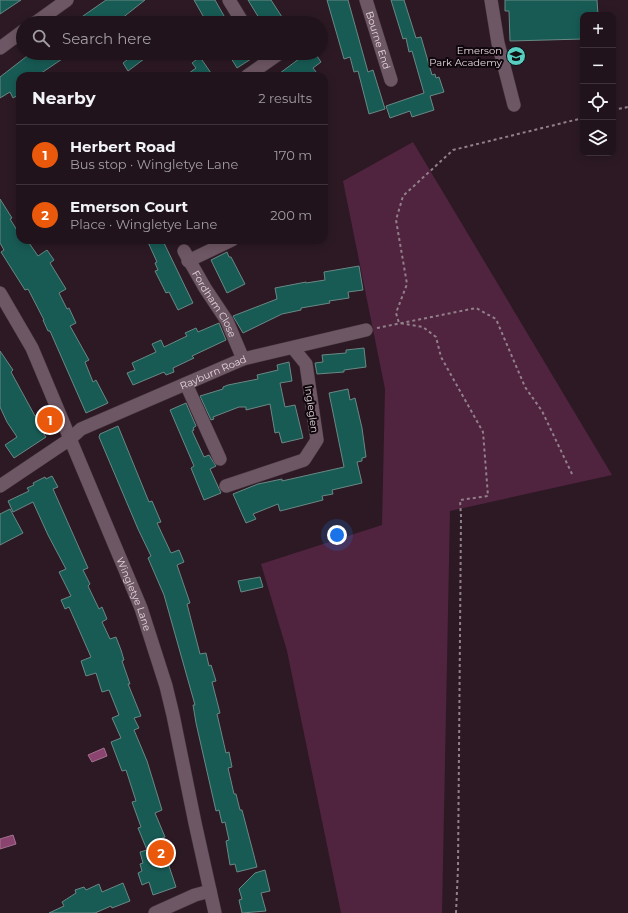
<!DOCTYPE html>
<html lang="en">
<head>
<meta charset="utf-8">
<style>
  body { margin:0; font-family:Montserrat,sans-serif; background:#291c24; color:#f1f3f6 }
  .controls { position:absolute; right:12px; top:12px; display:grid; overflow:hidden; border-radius:8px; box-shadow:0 2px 10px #0003 }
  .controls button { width:36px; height:36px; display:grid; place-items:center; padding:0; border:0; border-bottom:1px solid #3e323a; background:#21131b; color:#f1f3f6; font:20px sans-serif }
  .you { position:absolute; left:337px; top:535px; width:14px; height:14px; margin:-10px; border:3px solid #fff; border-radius:50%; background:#1a73e8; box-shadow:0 0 0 6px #1a73e833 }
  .badge { display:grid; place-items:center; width:26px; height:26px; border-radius:50%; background:#ea580c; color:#fff; font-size:13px; font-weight:700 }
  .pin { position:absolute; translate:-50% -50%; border:2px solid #fff; box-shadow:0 1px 4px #0006 }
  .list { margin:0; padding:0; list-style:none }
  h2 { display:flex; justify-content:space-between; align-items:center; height:52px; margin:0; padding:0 16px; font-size:17px }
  h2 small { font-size:13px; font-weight:400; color:#a29ea3 }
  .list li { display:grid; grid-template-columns:26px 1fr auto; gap:12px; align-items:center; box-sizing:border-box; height:60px; padding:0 16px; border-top:1px solid #3e323a }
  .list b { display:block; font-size:15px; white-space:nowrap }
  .list p { margin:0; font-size:13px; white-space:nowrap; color:#a29ea3 }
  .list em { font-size:13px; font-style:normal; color:#a29ea3 }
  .icon { flex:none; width:22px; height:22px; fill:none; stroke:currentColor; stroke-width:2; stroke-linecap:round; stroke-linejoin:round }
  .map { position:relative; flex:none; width:628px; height:913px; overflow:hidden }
  .search { position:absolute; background:#21131b; box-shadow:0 2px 10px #0003; left:16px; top:16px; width:312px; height:44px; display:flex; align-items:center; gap:10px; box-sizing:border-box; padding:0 14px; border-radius:22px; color:#a29ea3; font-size:15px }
  .panel { position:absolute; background:#21131b; box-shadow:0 2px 10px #0003; left:16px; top:72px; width:312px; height:172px; border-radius:12px }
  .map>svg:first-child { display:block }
</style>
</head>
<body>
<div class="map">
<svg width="628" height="913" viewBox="0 0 628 913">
  <rect width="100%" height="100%" fill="#2c1924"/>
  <!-- green -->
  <path fill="#50233f" d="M413,142l199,333 -162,36 -8,402h-101l-54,-262 -26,-87 121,-39 3,-136 -42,-208z"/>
  <!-- water -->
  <g fill="#8a446f" stroke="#a57090">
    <path d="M104,748l3,8 -15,6 -4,-7z"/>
    <path d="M13,835l3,9 -16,5v-10z"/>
  </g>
  <!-- building -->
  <g fill="#185b55" stroke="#698884">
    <path d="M0,0h21l-21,14z"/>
    <path d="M106,0h39l-24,19 3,4h-51z"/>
    <path d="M194,0h21l13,23h-21z"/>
    <path d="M248,0h23l11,17 -10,6h-10z"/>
    <path d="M327,0h21l20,72 5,-2 12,39 -16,5 -11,-43 -4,1 -4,-15 -6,2z"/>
    <path d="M391,0h13l12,38 5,-1 11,38 3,-1 1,4 3,-1 5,15 -14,4 4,14 -22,7 -2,-6 -20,7 -4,-12 38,-13 -12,-42 -3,1 -3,-14 -3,1z"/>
    <path d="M505,0h92l1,15h-15v24l-73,2 -1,-30h-4z"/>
    <path d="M31,53h40l-34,23h-17v18l-7,4 -3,-6 -10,6v-21z"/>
    <path d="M136,53h16l-24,18 -5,-8z"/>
    <path d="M228,53h19l4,6 -14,9z"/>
    <path d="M307,53h8l6,9 -8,6 6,8h-43z"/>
    <path d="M200,57l13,19h-28l11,-8 -4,-5z"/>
    <path d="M0,199l12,19 -2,1 10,16v5h7l11,16 9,-6 7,10 -4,3 16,26 -7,4 8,16 2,-1 7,15 -6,3 19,34 -4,2 8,20 3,-2 12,23 -22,10 -36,-82h-2l-5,-11h1l-16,-31 -3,1 -24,-38 3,-2 -4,-7z"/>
    <path d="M147,240h14l1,3h2l29,60 -15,7 -9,-18 -3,1 -11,-22 3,-1 -3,-7 2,-1z"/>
    <path d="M227,252l2,5h2l14,27 -18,9 -16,-33z"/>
    <path d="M359,266l4,24 -15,2 1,6 -20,3 1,2 -29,5v2l-19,4 -39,19 -10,-17 44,-17 -2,-11 31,-6v1l19,-3 -1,-8z"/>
    <path d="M219,323l7,17 -34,16 2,2 -21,10 1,4 -8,3 -2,-3 -31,13 -6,-12 8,-3 -3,-7 24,-11 -4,-8 9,-4 3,7 23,-11 -2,-3 11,-5 2,4z"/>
    <path d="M364,348l2,19 -22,3v2l-27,2 -2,-11 8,-1 -1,-7 24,-2v-3z"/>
    <path d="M0,351l13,19 -2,2 24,44 5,-3 9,17 -5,4 2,3 -32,21 -9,-13 12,-8 -10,-15 -7,-15z"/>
    <path d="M289,362l3,19 -12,2 5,24 10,-2 8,33 -21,5 -3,-11 -4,1 -5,-29 -24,6v-3h-7l-26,10 1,2 -3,1 -11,-24 23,-7v-2l5,-2 30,-6 -1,-4 21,-5 -1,-5z"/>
    <path d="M348,389l2,11 5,-2 7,30 4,29 -4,1v3l-5,1 5,21 -30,7 1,4 -11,2 1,4 -35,9 -8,2 -2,-7 -25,10 3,5 -10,4 -13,-29 25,-10 24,-5v2l62,-14 -15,-74z"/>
    <path d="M186,403l10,23 -3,2 1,2 -2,1 12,26 5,-2 7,11 -6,3 11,24 -17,7 -13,-32 3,-2 -24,-56z"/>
    <path d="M118,426l31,76 3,-1 9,21 -4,1 14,30 8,-3 5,12 -7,3 13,38 -3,1 13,50 6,-1 3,13 2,-1 5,16 -4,1 8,31 -3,1 9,39 3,-1 3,15 -4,1 6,26h2l4,16h2l15,57 -20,5 -2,-8 -5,1 -4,-24 3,-1 -4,-18 -3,1 -3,-13 -3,1 -20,-88 -3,-18h2l-31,-110 -16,-37 3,-2 -13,-27 -39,-92 1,-3z"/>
    <path d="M52,476l6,11 -5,2 35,79 -5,2 7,14 -2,2 11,23 3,-2 5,12 -5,3 8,17 6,-2 5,13 3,10 -2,1 8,23h-2l13,32 -7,2 5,10 -5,2 13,31 15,49 -7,3 10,24 -5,2 16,48 -23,8 -4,-13 -7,3 -4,-12 4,-2 -2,-7 3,-1 -3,-11 7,-2 -9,-22 3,-1 -9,-25 4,-1 -10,-31 -4,1 -11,-29 10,-4 -9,-20 7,-3 -10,-25 -7,2 -6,-19 -10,3 -5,-15 10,-4 -22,-50 -4,2 -4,-9 10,-4 -12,-24 7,-3 -18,-34 -15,-33 -20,10 -5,-11 21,-10 -2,-3 7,-3 -1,-2 12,-6 1,2z"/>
    <path d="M10,509l13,24 -23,12v-31z"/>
    <path d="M260,577l3,10 -22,5 -3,-11z"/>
    <path d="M265,870l5,21 -9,2 5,18 -24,2 -3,-13 3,-1 -3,-10 16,-16z"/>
    <path d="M123,883l7,18 -18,7 -1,-2 -16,7h-46l15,-7 -2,-4 14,-9 -1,-3 9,-3 2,3 13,-6 3,8z"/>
  </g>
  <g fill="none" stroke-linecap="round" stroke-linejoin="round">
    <defs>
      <g id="minor">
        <path d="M229,0l14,23"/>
        <path id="s1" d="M366,0l25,80"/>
        <path d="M491,0l7,43 16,62"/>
        <path d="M35,23l32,-23"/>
        <path d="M0,48l23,-17"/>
        <path d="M247,76l33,-23"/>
        <path id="s2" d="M184,251l21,37 22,33 16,38"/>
        <path d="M188,261l44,-21"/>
        <path id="s3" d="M0,293l32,55 109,260 25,78 7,29 22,108 20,90"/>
        <path d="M186,384l34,75"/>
        <path id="s4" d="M0,486l70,-47 11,-10 162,-70 123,-29"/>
        <path d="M226,486l78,-26 13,-20 -11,-76 -13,-16"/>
        <path d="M155,913l40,-18 15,-4"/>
      </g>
    </defs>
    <!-- minor casing -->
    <use href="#minor" stroke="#46363f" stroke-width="14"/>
    <!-- path -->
    <g stroke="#918089" stroke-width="2" stroke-dasharray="3 3" stroke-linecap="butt">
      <path d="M613,110l15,-3"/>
      <path d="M377,328l99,-20 20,11 29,68 17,24 31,65"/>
      <path d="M456,913l2,-45 3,-352 -1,-16 28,-4 -5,-64 -42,-75 -5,-20 -13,-10 -24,-4 -3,-10 11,-29 -11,-64 7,-24 50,-46 130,-32"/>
    </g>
    <!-- minor -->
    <use href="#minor" stroke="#6e5764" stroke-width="13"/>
  </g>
  <!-- icons -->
  <defs>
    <symbol id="school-disc" viewBox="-11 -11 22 22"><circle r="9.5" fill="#57cec1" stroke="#0f070c"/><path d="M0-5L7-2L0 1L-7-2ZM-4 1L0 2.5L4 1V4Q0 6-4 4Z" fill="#111"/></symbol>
  </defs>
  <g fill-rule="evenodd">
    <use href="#school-disc" x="505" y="45" width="22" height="22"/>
  </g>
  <g text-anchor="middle" stroke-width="4" stroke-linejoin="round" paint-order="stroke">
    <!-- street labels -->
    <g font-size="10" fill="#e4d6dd" stroke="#0f070c">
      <text dy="4" stroke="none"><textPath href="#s1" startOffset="42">Bourne End</textPath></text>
      <text dy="4" stroke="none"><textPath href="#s2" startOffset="61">Fordham Close</textPath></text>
      <text dy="4" stroke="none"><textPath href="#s4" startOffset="243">Rayburn Road</textPath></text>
      <text transform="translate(312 409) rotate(82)" y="4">Ingleglen</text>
      <text dy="4" stroke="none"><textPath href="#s3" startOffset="330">Wingletye Lane</textPath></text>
    </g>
    <!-- poi labels -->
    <g font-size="10" fill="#e4d6dd" stroke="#0f070c" text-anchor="end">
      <text x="502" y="54">Emerson<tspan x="502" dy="12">Park Academy</tspan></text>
    </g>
  </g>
</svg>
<div class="controls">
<button>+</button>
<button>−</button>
<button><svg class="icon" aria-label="locate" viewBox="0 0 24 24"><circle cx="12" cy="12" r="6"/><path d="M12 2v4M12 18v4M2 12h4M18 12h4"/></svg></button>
<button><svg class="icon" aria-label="layers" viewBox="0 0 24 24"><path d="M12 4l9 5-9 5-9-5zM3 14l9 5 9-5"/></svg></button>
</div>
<div class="you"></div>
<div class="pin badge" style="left:50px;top:420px">1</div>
<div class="pin badge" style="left:161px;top:853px">2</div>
<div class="search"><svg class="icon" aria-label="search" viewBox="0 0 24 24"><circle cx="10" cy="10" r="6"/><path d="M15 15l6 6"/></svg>Search here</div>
<section class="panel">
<h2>Nearby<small>2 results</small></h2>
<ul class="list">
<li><span class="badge">1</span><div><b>Herbert Road</b><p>Bus stop · Wingletye Lane</p></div><em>170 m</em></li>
<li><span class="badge">2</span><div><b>Emerson Court</b><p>Place · Wingletye Lane</p></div><em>200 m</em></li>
</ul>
</section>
</div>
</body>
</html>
